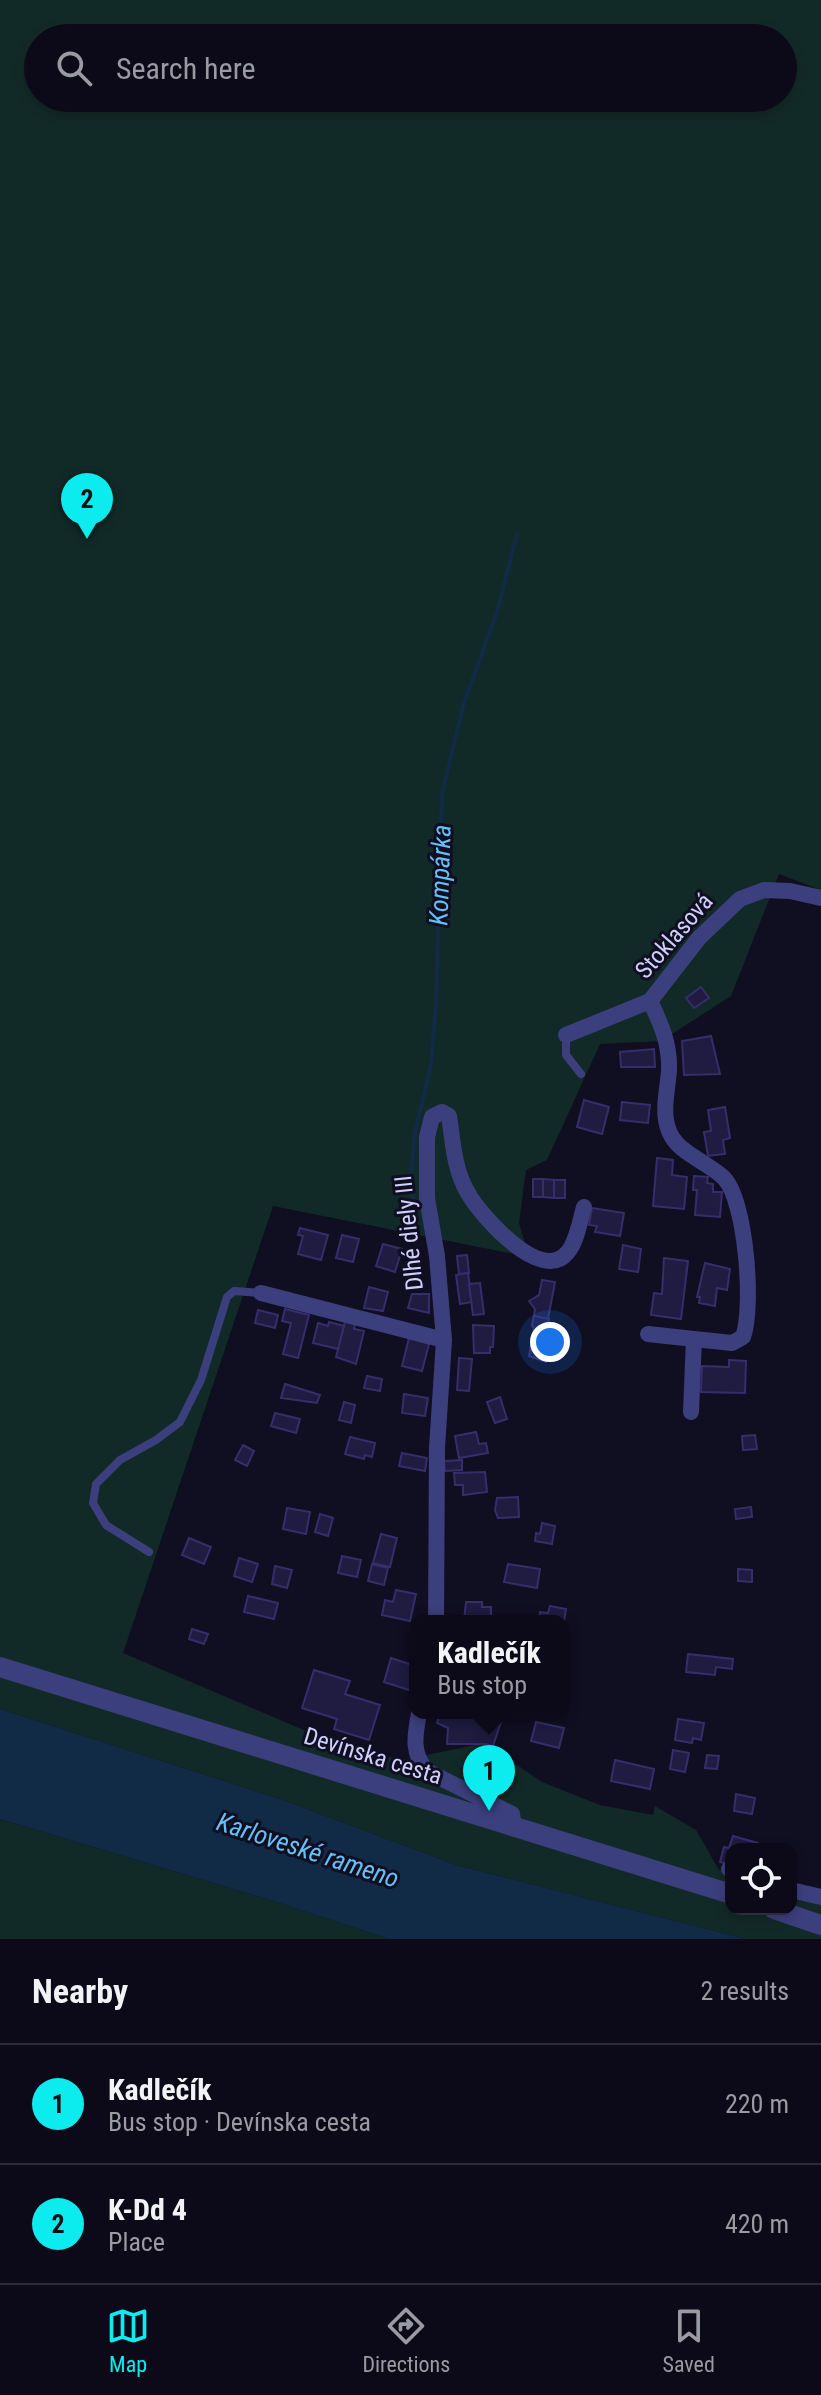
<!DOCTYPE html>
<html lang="en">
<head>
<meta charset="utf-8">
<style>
  body { margin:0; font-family:"Roboto Condensed",sans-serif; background:#1a1826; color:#f1f3f6 }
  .controls { position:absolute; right:24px; bottom:24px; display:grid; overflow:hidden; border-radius:16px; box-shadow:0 4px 12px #0003 }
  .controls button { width:72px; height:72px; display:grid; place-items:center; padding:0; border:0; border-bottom:2px solid #2c2b38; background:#0c0a19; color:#f1f3f6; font:40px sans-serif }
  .you { position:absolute; left:550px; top:1342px; width:28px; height:28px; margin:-20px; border:6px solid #fff; border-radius:50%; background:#1a73e8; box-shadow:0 0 0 12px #1a73e833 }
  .badge { display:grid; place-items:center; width:52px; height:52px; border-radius:50%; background:#0cebed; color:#111; font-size:26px; font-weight:700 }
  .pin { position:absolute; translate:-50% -66px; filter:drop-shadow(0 2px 4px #0008) }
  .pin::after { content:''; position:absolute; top:42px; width:28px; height:24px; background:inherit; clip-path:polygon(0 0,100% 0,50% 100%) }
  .popup { position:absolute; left:409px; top:1615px; width:160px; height:104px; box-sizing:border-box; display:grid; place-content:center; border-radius:16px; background:#0c0a19; filter:drop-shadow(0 2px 6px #0005); font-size:26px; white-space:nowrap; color:#9a9aa2 }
  .popup b { font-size:30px; color:#f1f3f6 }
  .popup::after { content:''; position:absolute; left:50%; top:100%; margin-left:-16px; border:16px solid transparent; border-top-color:#0c0a19 }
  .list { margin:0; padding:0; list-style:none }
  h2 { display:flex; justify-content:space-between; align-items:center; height:104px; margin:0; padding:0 32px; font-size:34px }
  h2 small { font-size:26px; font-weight:400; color:#9a9aa2 }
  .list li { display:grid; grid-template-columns:52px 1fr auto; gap:24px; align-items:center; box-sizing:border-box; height:120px; padding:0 32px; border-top:2px solid #2c2b38 }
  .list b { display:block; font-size:30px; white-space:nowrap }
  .list p { margin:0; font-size:26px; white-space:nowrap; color:#9a9aa2 }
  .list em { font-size:26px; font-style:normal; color:#9a9aa2 }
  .icon { flex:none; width:44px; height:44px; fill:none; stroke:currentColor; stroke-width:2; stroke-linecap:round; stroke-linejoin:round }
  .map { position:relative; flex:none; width:821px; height:1939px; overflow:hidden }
  .search { position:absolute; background:#0c0a19; box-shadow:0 4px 12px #0003; left:24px; right:24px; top:24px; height:88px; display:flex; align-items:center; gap:20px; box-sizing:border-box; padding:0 28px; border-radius:44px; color:#9a9aa2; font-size:30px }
  .sheet { height:344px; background:#0c0a19 }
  nav { display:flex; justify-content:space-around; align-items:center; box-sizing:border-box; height:112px; border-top:2px solid #2c2b38; background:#0c0a19; font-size:22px; color:#9a9aa2 }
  nav a { display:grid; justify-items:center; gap:4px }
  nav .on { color:#0cebed }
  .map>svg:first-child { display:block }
</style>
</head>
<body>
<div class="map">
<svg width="821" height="1939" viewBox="0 0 821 1939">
  <rect width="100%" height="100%" fill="#100e21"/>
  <!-- green -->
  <g fill="#122a27" fill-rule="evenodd">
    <path d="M0,0h821v890l-42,-16 -48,122 -70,45 -61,3 -53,116 -21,10 -7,53 10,34 -256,-51 -150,447 209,89 70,18 83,-17 57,39 58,23 53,10 2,-9 41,24 23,40 12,4v35h60v-14l30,8v36h-75l-290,-74 -176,-66 -280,-90zM38,38h745v60h-745z"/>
    <path d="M0,1819l280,84 109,36h-389z"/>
  </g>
  <!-- water -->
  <path fill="#112b47" d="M0,1709l280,90 176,66 290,74h-357l-109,-36 -280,-84z"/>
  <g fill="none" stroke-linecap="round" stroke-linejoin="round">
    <!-- stream -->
    <path stroke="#112b47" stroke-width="4" d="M415,1224l-4,-48 4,-44 16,-67 5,-62 6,-209 21,-88 35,-97 19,-75"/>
  </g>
  <!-- building -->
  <g fill="#1f1b41" stroke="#352e6b" stroke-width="2">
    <path d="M701,987l8,11 -15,10 -8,-10z"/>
    <path d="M711,1036l9,38 -36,1 -2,-34z"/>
    <path d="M654,1049l1,18h-34l-1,-15z"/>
    <path d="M584,1100l25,7 -7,27 -25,-7z"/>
    <path d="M622,1102l28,3 -2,18 -28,-3z"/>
    <path d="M725,1107l5,31 -7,2 2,14 -17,2 -4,-24 7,-1 -3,-21z"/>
    <path d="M657,1158l16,2 -1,15 15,2 -3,32 -31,-3z"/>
    <path d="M694,1176l14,1 -1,6 6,1v8h9l-2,25 -25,-2 2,-25h-4z"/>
    <rect x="533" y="1179" width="10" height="18"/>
    <path d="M543,1179l11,1v18l-11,-1z"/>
    <rect x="554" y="1180" width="11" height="18"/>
    <path d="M592,1208l32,5 -4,23 -25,-4 2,-6 -8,-1z"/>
    <path d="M300,1228l28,7 -7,25 -23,-6 5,-18 -5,-1z"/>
    <path d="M342,1235l17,4 -6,23 -17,-4z"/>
    <path d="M383,1244l19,5 -7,23 -19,-6z"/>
    <path d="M623,1245l18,4 -3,23 -19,-3z"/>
    <path d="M467,1255l2,18 -10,1 -2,-18z"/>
    <path d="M664,1258l24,3 -7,58 -30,-4 3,-22 8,1z"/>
    <path d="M705,1263l25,6 -3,21 -10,-2 -2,18 -16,-3 1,-6h-3z"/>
    <path d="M468,1273l4,29 -12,2 -4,-29z"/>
    <path d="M542,1280l13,2 -7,37 -14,-3 1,-7 -6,-8 10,-6z"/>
    <path d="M480,1283l4,31 -11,1 -4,-31z"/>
    <path d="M369,1287l19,5 -5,19 -19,-3z"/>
    <path d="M412,1294h17v19l-21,-5z"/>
    <path d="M285,1309l24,6 -11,43 -15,-4 8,-31 -9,-2z"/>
    <path d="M258,1310l20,5 -3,13 -20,-5z"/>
    <path d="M534,1316l15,3 -2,13 -13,-3 -2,-4z"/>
    <path d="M345,1321l10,3 -1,5 10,2 -8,33 -20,-7z"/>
    <path d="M329,1322l15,4 -6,23 -25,-6 5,-20 10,3z"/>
    <path d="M473,1325l21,1 -1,21h-3v6h-16z"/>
    <path d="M534,1329l17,4 -5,29 -17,-6z"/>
    <path d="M409,1338l20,6 -7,27 -20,-5z"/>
    <path d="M459,1358l13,1 -3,32 -12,-1z"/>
    <path d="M729,1360l17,1 -1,32 -44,-1 1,-26 27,1z"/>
    <path d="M367,1376l15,3 -2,12 -16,-3z"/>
    <path d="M285,1384l35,11 -3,8 -36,-5z"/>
    <path d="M404,1394l24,4 -3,18 -23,-3z"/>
    <path d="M500,1397l7,22 -12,4 -8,-21z"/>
    <path d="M344,1402l11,3 -4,18 -12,-3z"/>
    <path d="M275,1413l25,6 -4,14 -25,-7z"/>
    <path d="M476,1432l3,12 7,-1 2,10 -29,5 -4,-22z"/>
    <path d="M755,1435l2,14 -14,1 -1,-14z"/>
    <path d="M350,1437l25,6 -3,14 -7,-2 -1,4 -19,-5z"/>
    <path d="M243,1445l11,6 -7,15 -12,-6z"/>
    <path d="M402,1453l25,5 -2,13 -26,-5z"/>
    <path d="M462,1460v10l-17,1 -1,-10z"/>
    <path d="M485,1472l2,20 -24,3v-10h-8l-1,-12z"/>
    <path d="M518,1497l1,20 -21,1 -3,-8 2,-12z"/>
    <path d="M751,1507l1,10 -16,2 -1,-10z"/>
    <path d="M287,1508l23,4 -4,22 -23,-5z"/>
    <path d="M320,1514l13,4 -5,18 -13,-4z"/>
    <path d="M542,1523l13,3 -3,18 -17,-3 1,-8 4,1z"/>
    <path d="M381,1534l16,4 -7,29 -17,-4z"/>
    <path d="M189,1538l22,9 -7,17 -22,-9z"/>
    <path d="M342,1556l19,4 -4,17 -19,-4z"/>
    <path d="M239,1558l19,6 -6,18 -18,-6z"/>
    <path d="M372,1564l16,4 -4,17 -16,-4z"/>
    <path d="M508,1564l32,5 -3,19 -33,-6z"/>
    <path d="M275,1566l17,4 -5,18 -15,-4z"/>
    <path d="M738,1569l14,1v12l-14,-1z"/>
    <path d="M396,1590l20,4 -6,27 -28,-6 3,-15 8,2z"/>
    <path d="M248,1596l30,7 -4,16 -30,-7z"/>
    <path d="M466,1602h16v5h9v14h-27z"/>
    <path d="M550,1606l16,3 -3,19v-7h-24l1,-9 8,1z"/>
    <path d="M192,1629l16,5 -4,10 -15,-5z"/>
    <path d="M688,1654l45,5 -1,10 -16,-2 -1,8 -29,-3z"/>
    <path d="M391,1658l24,8 -3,25 -28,-9z"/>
    <path d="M314,1670l36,11 -5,13 35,11 -11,35 -35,-11 3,-10 -35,-11z"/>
    <path d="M440,1713h64l-11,33 -7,-2h-39l1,-16 -11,-5z"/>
    <path d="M678,1719l26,4 -3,17 -8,-2 -1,5 -17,-3z"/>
    <path d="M536,1722l28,6 -5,20 -28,-7z"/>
    <path d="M673,1750l16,3 -4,19 -15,-3z"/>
    <path d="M707,1755l12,1 -2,13 -12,-1z"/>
    <path d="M615,1760l39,9 -4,20 -39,-8z"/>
    <path d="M736,1794l19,4 -3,16 -18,-3z"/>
    <path d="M733,1836l25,7 -1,6h-26v16l-11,-3 4,-15 5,1z"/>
  </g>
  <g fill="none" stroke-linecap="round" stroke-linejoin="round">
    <!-- service -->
    <g stroke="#3c3f7d" stroke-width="8">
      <path d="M566,1035v20l15,19"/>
      <path d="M149,1552l-43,-27 -13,-22 3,-19 24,-24 36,-20 24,-18 21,-42 26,-83 7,-6 27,2"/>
    </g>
    <!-- minor -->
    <g stroke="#3c3f7d" stroke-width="16">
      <path d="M650,1001c11,23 20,43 19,69 -1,19 -8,42 0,61 8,22 39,31 55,47 22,23 30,129 19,159l-11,6 -38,-4 -3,73"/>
      <path d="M566,1035l84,-34 49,-63 41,-39 24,-9 26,1 31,7"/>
      <path d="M261,1293l183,47"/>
      <path d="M648,1334l46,5"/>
      <path d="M436,1621l1,-173 7,-108 -7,-84 -10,-58v-61l5,-20 10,-5 7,4c4,26 5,54 19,77 12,22 73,91 99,60 10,-11 13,-33 17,-46"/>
      <path d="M419,1713c-4,22 -8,40 8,58l85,43 2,13"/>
      <path d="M729,1869l2,1"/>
      <path d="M791,1890l30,7"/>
    </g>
    <!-- tertiary -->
    <g stroke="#3c3f7d" stroke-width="20">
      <path d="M0,1667l731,227"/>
      <path d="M774,1909l47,16"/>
    </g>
  </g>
  <g text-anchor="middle" stroke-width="6" stroke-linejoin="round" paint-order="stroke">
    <!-- street labels -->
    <g font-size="24" fill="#d1d0fd" stroke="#100e21">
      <text transform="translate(674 936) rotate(-49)" y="8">Stoklasová</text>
      <text transform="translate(409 1233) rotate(-96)" y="8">Dlhé diely III</text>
      <text transform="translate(373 1756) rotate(17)" y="8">Devínska cesta</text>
    </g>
    <!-- water labels -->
    <g font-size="26" font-style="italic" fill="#64c0f7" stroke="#100e21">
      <text transform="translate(440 875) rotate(-88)" y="9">Kompárka</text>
      <text transform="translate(308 1850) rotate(18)" y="9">Karloveské rameno</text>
    </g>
  </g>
</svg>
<div class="controls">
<button><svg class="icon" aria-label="locate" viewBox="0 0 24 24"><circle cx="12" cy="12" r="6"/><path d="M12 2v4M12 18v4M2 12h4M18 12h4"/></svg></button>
</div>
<div class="you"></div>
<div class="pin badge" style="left:489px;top:1811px">1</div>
<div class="popup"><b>Kadlečík</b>Bus stop</div>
<div class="pin badge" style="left:87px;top:539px">2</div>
<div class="search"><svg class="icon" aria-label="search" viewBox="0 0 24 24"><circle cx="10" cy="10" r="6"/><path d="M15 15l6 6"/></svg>Search here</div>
</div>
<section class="sheet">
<h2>Nearby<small>2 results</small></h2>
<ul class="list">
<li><span class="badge">1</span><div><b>Kadlečík</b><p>Bus stop · Devínska cesta</p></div><em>220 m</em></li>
<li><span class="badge">2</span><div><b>K-Dd 4</b><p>Place</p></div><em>420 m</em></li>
</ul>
</section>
<nav>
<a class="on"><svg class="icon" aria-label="map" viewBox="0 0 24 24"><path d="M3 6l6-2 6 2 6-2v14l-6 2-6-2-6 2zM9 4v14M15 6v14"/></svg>Map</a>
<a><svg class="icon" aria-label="directions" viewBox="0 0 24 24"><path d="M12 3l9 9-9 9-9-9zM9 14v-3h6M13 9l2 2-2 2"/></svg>Directions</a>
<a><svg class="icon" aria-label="saved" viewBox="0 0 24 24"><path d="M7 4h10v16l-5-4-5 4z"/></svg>Saved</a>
</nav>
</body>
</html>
